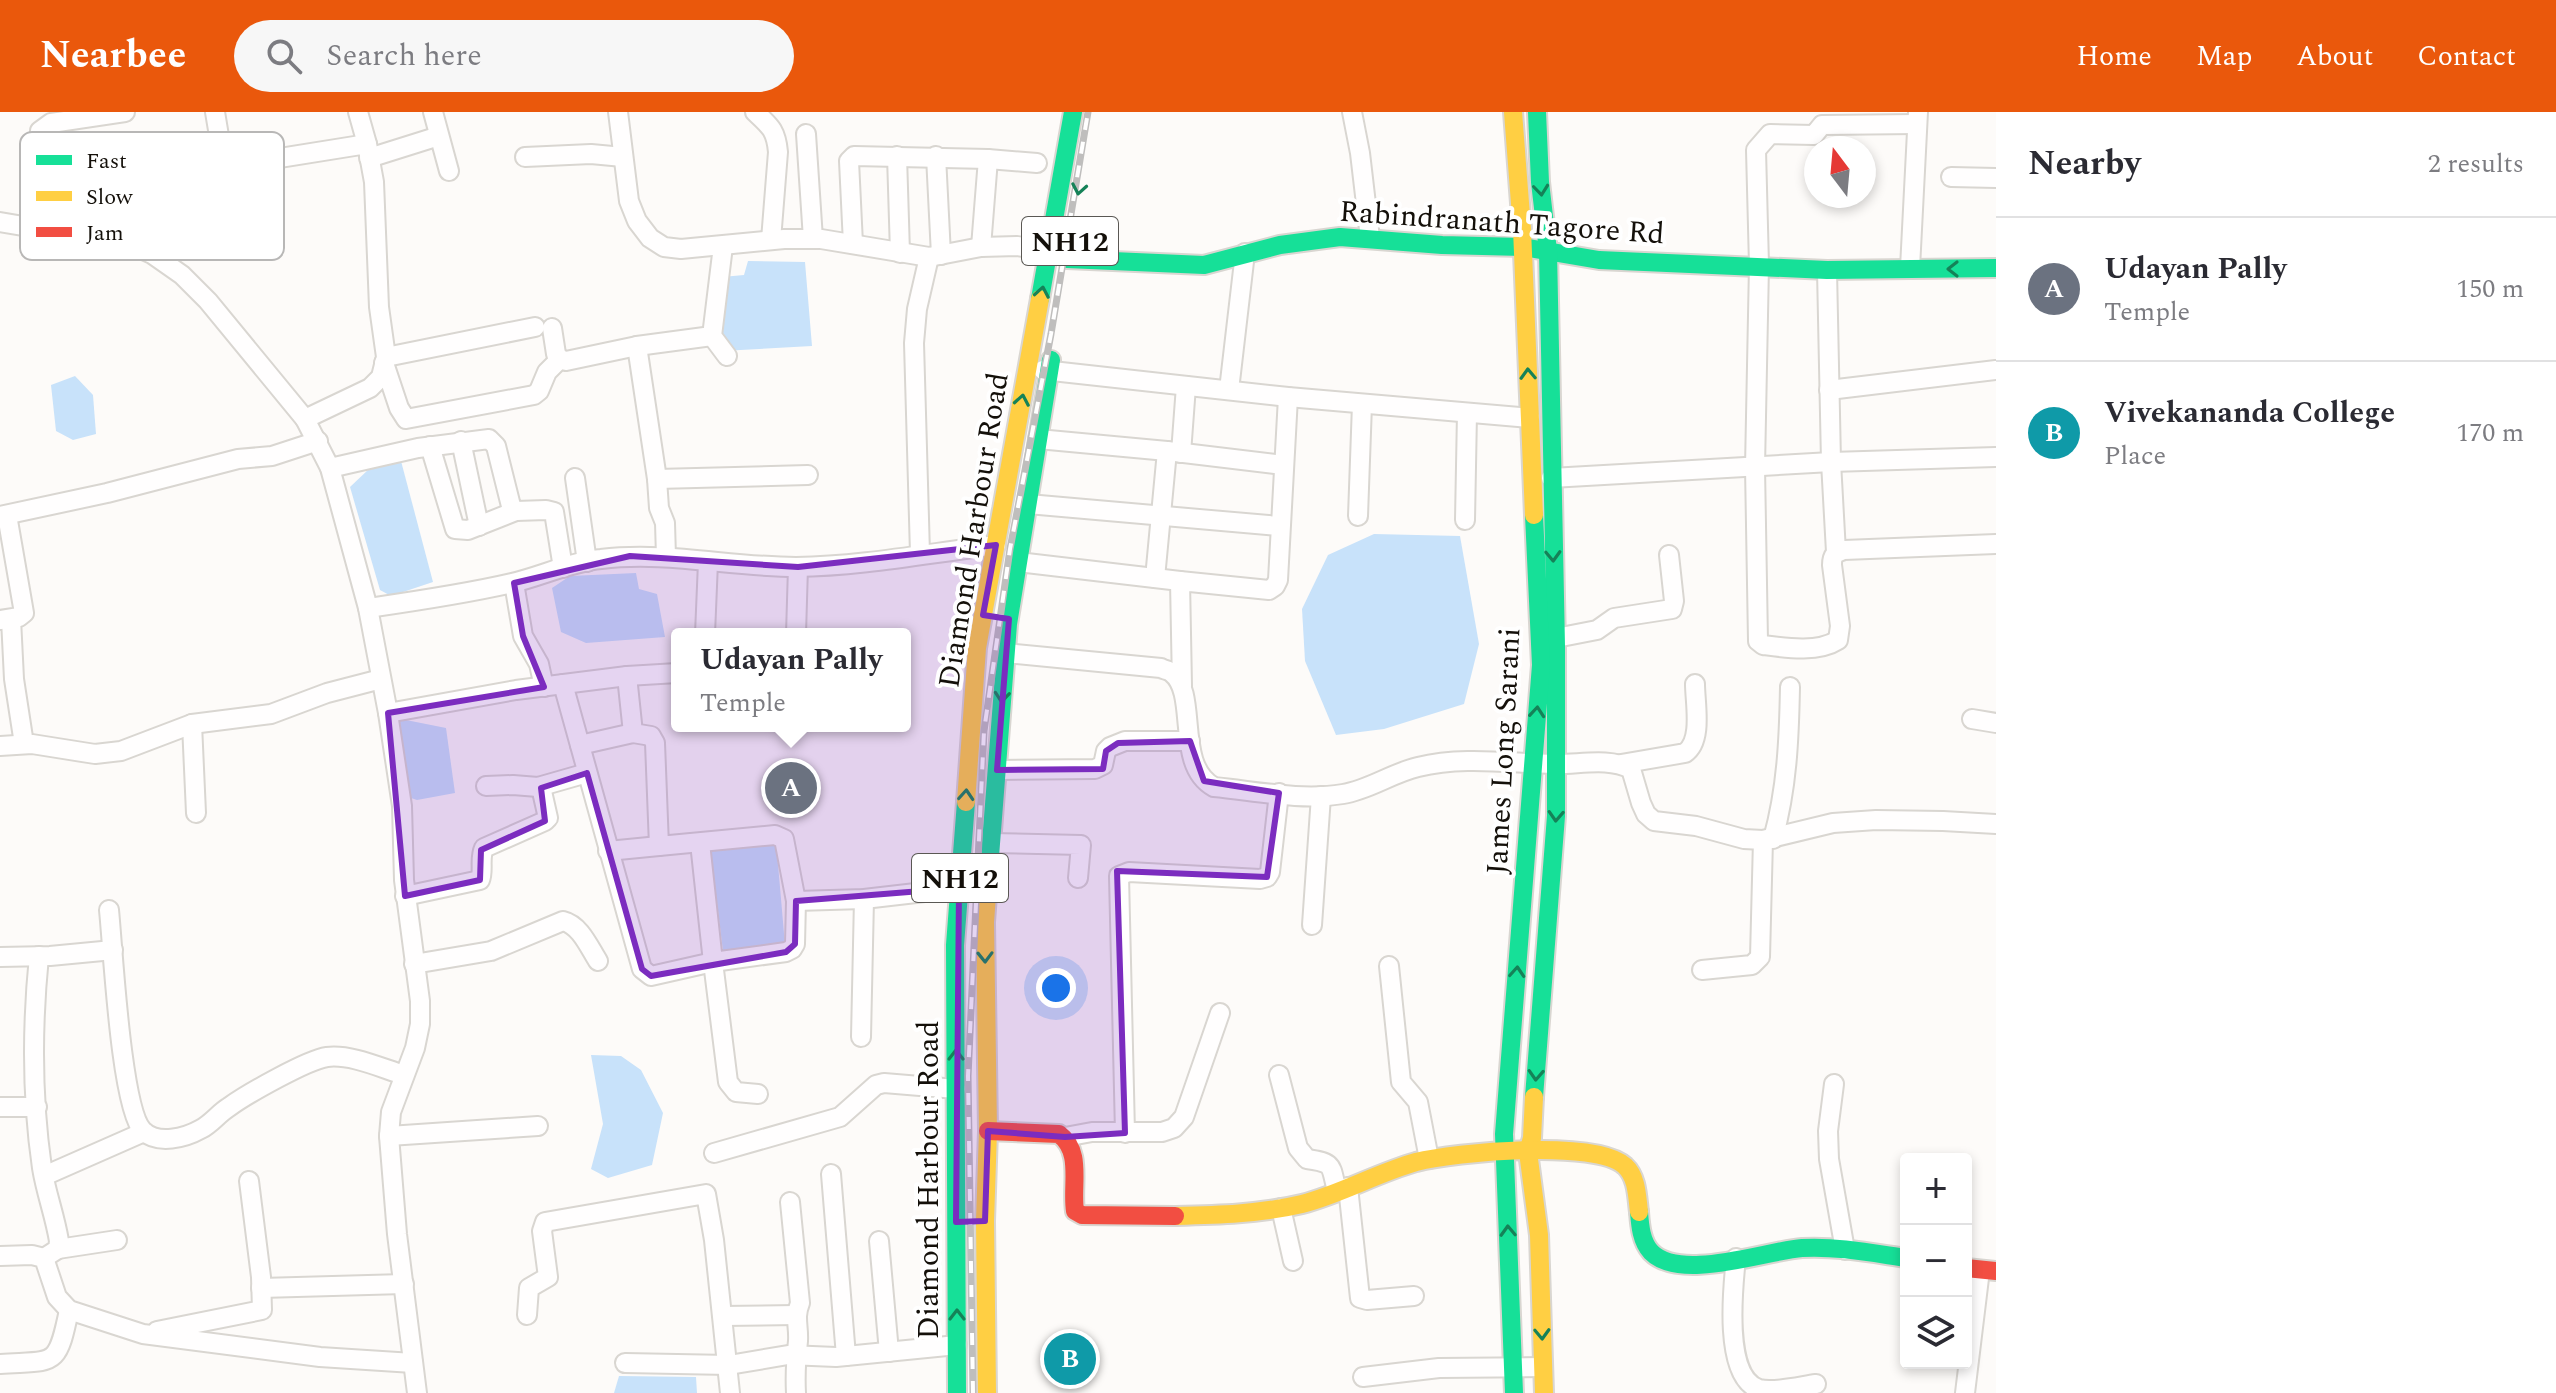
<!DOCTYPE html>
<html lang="en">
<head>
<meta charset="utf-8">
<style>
  body { margin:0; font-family:Spectral,serif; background:#f7f7f7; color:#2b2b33 }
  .controls { position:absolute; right:24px; bottom:24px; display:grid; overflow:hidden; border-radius:8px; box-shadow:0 4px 12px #0003 }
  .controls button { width:72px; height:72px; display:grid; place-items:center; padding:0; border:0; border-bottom:2px solid #e1e1e2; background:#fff; color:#2b2b33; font:40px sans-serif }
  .compass { position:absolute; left:1804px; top:24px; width:72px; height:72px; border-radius:50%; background:#fff; box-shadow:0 4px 12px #0003; rotate:344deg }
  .you { position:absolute; left:1056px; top:876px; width:28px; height:28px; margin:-20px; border:6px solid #fff; border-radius:50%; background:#1a73e8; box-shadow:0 0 0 12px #1a73e833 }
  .badge { display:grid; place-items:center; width:52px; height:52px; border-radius:50%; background:#ea580c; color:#fff; font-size:26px; font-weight:700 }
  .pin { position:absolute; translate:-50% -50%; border:4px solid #fff; box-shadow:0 2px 8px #0006 }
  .popup { position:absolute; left:671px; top:516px; width:240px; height:104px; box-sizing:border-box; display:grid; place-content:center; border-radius:8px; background:#fff; filter:drop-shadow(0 2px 6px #0005); font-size:26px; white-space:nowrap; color:#7c7c81 }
  .popup b { font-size:30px; color:#2b2b33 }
  .popup::after { content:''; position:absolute; left:50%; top:100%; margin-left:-16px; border:16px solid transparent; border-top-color:#fff }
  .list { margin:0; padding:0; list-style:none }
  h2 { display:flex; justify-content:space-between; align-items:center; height:104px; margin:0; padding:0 32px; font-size:34px }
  h2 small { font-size:26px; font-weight:400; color:#7c7c81 }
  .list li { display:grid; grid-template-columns:52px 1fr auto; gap:24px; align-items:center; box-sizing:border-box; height:144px; padding:0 32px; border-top:2px solid #e1e1e2 }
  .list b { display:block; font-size:30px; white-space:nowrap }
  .list p { margin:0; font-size:26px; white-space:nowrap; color:#7c7c81 }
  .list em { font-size:26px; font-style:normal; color:#7c7c81 }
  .icon { flex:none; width:44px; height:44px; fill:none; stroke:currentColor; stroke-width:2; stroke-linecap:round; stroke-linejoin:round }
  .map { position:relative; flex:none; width:1996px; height:1281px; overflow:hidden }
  header { display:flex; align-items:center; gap:48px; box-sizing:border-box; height:112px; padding:0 40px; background:#ea580c; color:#fff }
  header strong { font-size:38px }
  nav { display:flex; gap:44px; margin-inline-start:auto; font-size:28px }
  .search { width:560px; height:72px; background:#f7f7f7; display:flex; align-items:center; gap:20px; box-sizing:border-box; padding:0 28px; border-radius:44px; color:#7c7c81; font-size:30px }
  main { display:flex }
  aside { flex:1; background:#fff }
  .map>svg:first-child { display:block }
</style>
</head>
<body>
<header>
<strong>Nearbee</strong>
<div class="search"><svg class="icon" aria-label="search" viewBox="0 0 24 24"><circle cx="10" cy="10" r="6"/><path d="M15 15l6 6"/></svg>Search here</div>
<nav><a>Home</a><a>Map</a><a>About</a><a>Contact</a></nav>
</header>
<main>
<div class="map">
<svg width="1996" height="1281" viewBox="0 0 1996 1281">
  <rect width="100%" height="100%" fill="#fdfbf9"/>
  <!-- water -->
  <g fill="#c8e2fa">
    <path d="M748,149l57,1 7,84 -90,5v-74l22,-2z"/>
    <path d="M75,264l18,19 3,39 -23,6 -17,-9 -5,-46z"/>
    <path d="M401,349l32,121 -42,14 -11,-6 -30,-103 19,-18z"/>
    <path d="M1374,422l86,2 19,108 -15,60 -80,25 -48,6 -31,-74 -3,-52 26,-54z"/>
    <path d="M636,461l3,16 18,5 8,43 -79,6 -25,-11 -9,-44 18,-12z"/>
    <path d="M396,606l50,10 9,65 -38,7 -9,-3z"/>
    <path d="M776,729l9,104 -62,6 -13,-105z"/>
    <path d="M591,943l30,1 20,14 22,43 -11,52 -44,13 -17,-9 12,-45z"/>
    <path d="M619,1264l77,1 1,16h-83z"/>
  </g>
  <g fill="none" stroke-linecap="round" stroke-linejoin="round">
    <defs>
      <g id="street">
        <path d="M215,0l9,54"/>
        <path d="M433,0l16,59"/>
        <path d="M618,0l11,89 8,20 13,17 14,9 17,2 103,-10h37l108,18 52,-10 36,-1 32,5"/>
        <path d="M755,0c15,14 21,18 23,40l-7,88"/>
        <path d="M1352,0l8,41 10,85"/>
        <path d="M1917,12l-95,1 -8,10 -44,-1 -14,16 3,115 -4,202 3,174 5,4c23,3 55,8 75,-5l2,-14 -8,-61c0,-10 3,-12 12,-15l152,-6"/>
        <path d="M806,22l7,105"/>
        <path d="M897,44l3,97"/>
        <path d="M936,44l5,99"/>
        <path d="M525,45l66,-3 32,3"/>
        <path d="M369,46l70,-22"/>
        <path d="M1951,65l45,1"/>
        <path d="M124,71l243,-39"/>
        <path d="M0,110l130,22 22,10 30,21 26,26 97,118 65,-31 11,-11 5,-20 -7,-50 -5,-125 -7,-38 -9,-32"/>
        <path d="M47,117l-7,-98 11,-8 74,-11"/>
        <path d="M853,132l-4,-83 5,-5 134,3 49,4"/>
        <path d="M723,134l-11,90 15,20"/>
        <path d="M981,135l7,-88"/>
        <path d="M1910,156l8,-156"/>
        <path d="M1827,158l4,192 5,90"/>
        <path d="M552,216l4,26 4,5 6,2 71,-15 75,-10"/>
        <path d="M637,234l20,133 2,29 6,15 1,34"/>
        <path d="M386,245l149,-30"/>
        <path d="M384,251l15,45 7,11 128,-24 5,-4 8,-19 13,-13"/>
        <path d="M1043,258l245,27 242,21"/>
        <path d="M1229,278l16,-137"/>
        <path d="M1829,278l167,-20"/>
        <path d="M305,307l25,49 38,140c48,-7 97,-14 144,-25 30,-7 58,-21 89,-24 65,-8 129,8 195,8 67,-1 133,-14 200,-22"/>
        <path d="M1038,327l129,12 116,14"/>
        <path d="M461,329l18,85"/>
        <path d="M430,334l25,83 13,1 48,-19"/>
        <path d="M1181,341l5,-67"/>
        <path d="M330,356l88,-20 71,-9 7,7 15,60 5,5 30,-1 8,2 9,56"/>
        <path d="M575,366l12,84"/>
        <path d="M1551,366l280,-16 165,-5"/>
        <path d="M657,367l151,-4"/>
        <path d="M1028,392l251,22"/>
        <path d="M0,404l107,-23 131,-34 34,-3 46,-15"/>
        <path d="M1358,404l4,-112"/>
        <path d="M1465,408l2,-107"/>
        <path d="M920,442l-6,-211 3,-34 12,-52"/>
        <path d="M1018,450l162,19"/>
        <path d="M1155,466l12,-127"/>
        <path d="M514,471l9,53 16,28 5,23"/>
        <path d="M368,496l20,105 128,-23 111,-14 50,-3"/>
        <path d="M11,507l3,60 10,65"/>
        <path d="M0,508l19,-3 5,-4 -17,-98"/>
        <path d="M705,522l3,-72"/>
        <path d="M796,522l2,-67"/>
        <path d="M1556,526l41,-8 17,-12 58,-9 2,-8 -5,-46"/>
        <path d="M1006,541l155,15c3,2 8,2 11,5 27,21 2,92 42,114 42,4 87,14 129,7 26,-4 49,-21 75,-27 44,-11 89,-4 135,-3 25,1 55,-7 78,5l10,34 5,11 8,7 42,5 48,13 19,1 70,-17 43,-3 67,1 53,3"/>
        <path d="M627,564l6,57 18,3 4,7 4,103 116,-11 9,4 12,62 68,-2 95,-11"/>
        <path d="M563,572l79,285 9,7 62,-14 15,120 8,10 22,2"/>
        <path d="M1182,574l-2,-105 89,9 6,-4 3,-6 10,-183"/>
        <path d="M388,601l14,93 2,74 16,121v23l-5,24 -24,64 -2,24 8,98 20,159"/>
        <path d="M1972,607l24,4"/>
        <path d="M192,612l4,89"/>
        <path d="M580,633l53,-12"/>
        <path d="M0,634l32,-2 63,10 26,-3 71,-27 79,-10 56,-21 54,-14"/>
        <path d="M1621,652l64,-11c18,-12 10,-50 10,-69"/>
        <path d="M997,658l98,-1 8,-4 3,-14 4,-4 15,-6h65"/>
        <path d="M486,674l27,-1 25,2 49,-14"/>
        <path d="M1773,727c14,-51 16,-99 17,-152"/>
        <path d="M700,731l13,119 73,-10 6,-3 3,-5 1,-43"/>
        <path d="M991,731l90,2 -3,33"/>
        <path d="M608,739l51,-5"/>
        <path d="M405,784l75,-16c4,-10 -1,-21 4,-32l61,-27 3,-3 -7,-31"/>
        <path d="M109,798c4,39 12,199 34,221 15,14 42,7 58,-2 10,-5 18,-16 28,-22 18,-13 78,-47 98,-50 24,-3 54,11 77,18"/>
        <path d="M1312,813l9,-129"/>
        <path d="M39,844c-7,70 -7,143 3,212 4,25 13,48 17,73l-1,8 -14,9"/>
        <path d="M0,845l50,-1 63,-6"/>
        <path d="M414,852l77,-13 72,-30c17,4 26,26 35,40"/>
        <path d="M1389,854l12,116 17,20 11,57"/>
        <path d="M1702,858l50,-5 8,-8 3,-117"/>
        <path d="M861,925l3,-138"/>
        <path d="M1279,963l19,73 9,11c28,4 23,6 30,32"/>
        <path d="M1834,972l-6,47 1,28 16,91"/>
        <path d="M0,995h37"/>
        <path d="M1125,1021l-6,-257 10,-4 131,7 7,-2 3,-5 9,-79"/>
        <path d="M389,1024l149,-10"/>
        <path d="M1065,1025l27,-5h70l12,-4 10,-11 36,-104"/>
        <path d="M714,1041l126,-36 36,-32 8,-2 72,6"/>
        <path d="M831,1062l15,182"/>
        <path d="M44,1064l100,-44"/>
        <path d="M1348,1075l12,111 7,2 47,-4"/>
        <path d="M790,1090l10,101c-6,15 -1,23 -2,38 -2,18 -3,34 -2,52"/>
        <path d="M1281,1096l12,53"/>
        <path d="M879,1129l10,111"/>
        <path d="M58,1137l59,-9"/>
        <path d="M0,1144l32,-1 12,3 13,39 12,13 74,24 177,23 93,6"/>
        <path d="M1736,1146c-3,28 -13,119 23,131 15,4 42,-3 57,-5"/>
        <path d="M261,1176l143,-4"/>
        <path d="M527,1203l2,-27 19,-11 -6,-46 3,-9 161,-28 8,46 16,153"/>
        <path d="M723,1204l73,-1"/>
        <path d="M157,1219l105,-21 -1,-33 -12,-96"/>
        <path d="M625,1251l104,2 59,-10 48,2 121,-12"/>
        <path d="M0,1252c55,-4 57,5 69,-54"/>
        <path d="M1363,1265l76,-9 104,-1"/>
        <path d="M1965,1281l15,-123"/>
      </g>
      <g id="fast">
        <path d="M1067,147l137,6 76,-20 60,-8 102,8 81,2 76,13 228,10 169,-2"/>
        <path d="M1040,187l33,-187"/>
        <path d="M987,783l21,-271 43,-264"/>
        <path d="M1534,985l22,-281v-170l-8,-395 -8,-69 -3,-70"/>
        <path d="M1639,1100c1,13 2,29 12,40 29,30 114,-1 151,-4 35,-2 70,5 104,10"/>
        <path d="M957,1281l-2,-448 11,-143"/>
        <path d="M1514,1281l-10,-259 37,-469 -7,-150"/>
      </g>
      <g id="slow">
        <path d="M1513,0l9,117 12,286"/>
        <path d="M966,690l11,-154 63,-349"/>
        <path d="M1534,985l-2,41 -4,14 11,83 5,158"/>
        <path d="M1175,1104c42,-1 85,-2 127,-12 39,-10 75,-31 114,-42 39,-10 181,-23 209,4 12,11 12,30 14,46"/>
        <path d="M987,1281l-2,-172 3,-90 -3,-209 2,-27"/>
      </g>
      <g id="jam">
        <path d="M988,1019l71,3c24,18 12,51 16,77l7,4 93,1"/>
        <path d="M1966,1156l30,3"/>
      </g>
    </defs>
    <!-- street casing -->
    <use href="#street" stroke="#d9d6d1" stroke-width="22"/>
    <!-- fast casing -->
    <use href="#fast" stroke="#d9d6d1" stroke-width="22"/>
    <!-- slow casing -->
    <use href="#slow" stroke="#d9d6d1" stroke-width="22"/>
    <!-- jam casing -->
    <use href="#jam" stroke="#d9d6d1" stroke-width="22"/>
    <!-- street -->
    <use href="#street" stroke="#fffefe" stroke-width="18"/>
    <!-- fast -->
    <use href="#fast" stroke="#16e098" stroke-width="18"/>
    <!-- slow -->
    <use href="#slow" stroke="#ffcf43" stroke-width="18"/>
    <!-- jam -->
    <use href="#jam" stroke="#f24e42" stroke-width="18"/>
    <defs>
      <path id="rail" d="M973,1281l-5,-317 16,-345 26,-182 41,-215 37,-222"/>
    </defs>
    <!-- rail casing -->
    <use href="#rail" stroke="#bfbebd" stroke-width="7"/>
    <!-- rail -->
    <use href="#rail" stroke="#fff" stroke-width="4" stroke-dasharray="12" stroke-linecap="butt"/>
  </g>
  <!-- one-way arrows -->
  <defs><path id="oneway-chevron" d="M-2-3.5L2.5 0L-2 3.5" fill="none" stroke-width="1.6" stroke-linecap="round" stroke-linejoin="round" transform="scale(2)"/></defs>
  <g stroke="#158258">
    <use href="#oneway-chevron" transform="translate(1079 77) rotate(100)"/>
    <use href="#oneway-chevron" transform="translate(1541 78) rotate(84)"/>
    <use href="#oneway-chevron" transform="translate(1953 157) rotate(180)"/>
    <use href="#oneway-chevron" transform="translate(1042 180) rotate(-80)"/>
    <use href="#oneway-chevron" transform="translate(1528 262) rotate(-92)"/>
    <use href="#oneway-chevron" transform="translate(1022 288) rotate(-80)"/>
    <use href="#oneway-chevron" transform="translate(1553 444) rotate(88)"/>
    <use href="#oneway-chevron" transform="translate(1002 585) rotate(95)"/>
    <use href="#oneway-chevron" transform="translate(1537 600) rotate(-85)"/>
    <use href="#oneway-chevron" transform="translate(966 683) rotate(-86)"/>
    <use href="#oneway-chevron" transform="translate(1556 704) rotate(93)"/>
    <use href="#oneway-chevron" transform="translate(985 845) rotate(89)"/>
    <use href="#oneway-chevron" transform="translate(1517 860) rotate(-86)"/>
    <use href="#oneway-chevron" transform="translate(956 943) rotate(-90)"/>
    <use href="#oneway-chevron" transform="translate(1536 963) rotate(93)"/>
    <use href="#oneway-chevron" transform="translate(1508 1119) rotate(-92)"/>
    <use href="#oneway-chevron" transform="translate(957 1203) rotate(-90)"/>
    <use href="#oneway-chevron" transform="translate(1542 1222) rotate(88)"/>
  </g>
  <!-- marked area -->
  <path fill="#7b2cbf" fill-opacity="0.2" stroke="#7b2cbf" stroke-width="6" stroke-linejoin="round" d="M996,433l-13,70 26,4 -12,151 106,-1 3,-18 12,-8 72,-2 14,40 75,12 -12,84 -150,-6 8,262 -60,4 -77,-6 -3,90 -29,1 3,-334 -163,13 -1,43 -9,8 -135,24 -9,-7 -55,-196 -46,15 4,33 -64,29 -1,30 -75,16 -17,-183 156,-26 -21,-51 -9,-53 116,-27 168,11z"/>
  <g text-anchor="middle" stroke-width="8" stroke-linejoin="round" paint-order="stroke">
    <!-- shield labels -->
    <g fill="#fff" stroke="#5a5854" stroke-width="2">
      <rect x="1022" y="105" width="96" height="48" rx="6"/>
      <rect x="912" y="742" width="96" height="48" rx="6"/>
    </g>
    <g font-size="28" font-weight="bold" fill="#14100a">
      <text x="1070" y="139">NH12</text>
      <text x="960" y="776">NH12</text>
    </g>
    <!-- street labels -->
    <g font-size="30" fill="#14100a" stroke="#fff">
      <text transform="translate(1502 110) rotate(4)" y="10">Rabindranath Tagore Rd</text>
      <text transform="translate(973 418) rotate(-81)" y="10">Diamond Harbour Road</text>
      <text transform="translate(1503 639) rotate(-87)" y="10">James Long Sarani</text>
      <text transform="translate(928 1068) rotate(-90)" y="10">Diamond Harbour Road</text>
    </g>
  </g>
  <!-- legend -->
  <rect x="20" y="20" width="264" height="128" rx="12" fill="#fff" stroke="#b8b7b6" stroke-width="2"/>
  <rect x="36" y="43" width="36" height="10" fill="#16e098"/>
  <rect x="36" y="79" width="36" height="10" fill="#ffcf43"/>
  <rect x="36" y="115" width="36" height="10" fill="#f24e42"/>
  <g font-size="22" fill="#14100a">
    <text x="86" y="56">Fast</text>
    <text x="86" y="92">Slow</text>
    <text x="86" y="128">Jam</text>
  </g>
</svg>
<div class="controls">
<button>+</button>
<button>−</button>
<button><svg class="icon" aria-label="layers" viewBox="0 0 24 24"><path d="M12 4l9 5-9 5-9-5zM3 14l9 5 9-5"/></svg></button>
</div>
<svg class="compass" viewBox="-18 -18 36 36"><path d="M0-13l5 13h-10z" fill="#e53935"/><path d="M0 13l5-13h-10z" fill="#7c7c81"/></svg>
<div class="you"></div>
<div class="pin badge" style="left:791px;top:676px;background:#6b7280">A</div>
<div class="popup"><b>Udayan Pally</b>Temple</div>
<div class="pin badge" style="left:1070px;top:1247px;background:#0f9aa8">B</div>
</div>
<aside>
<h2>Nearby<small>2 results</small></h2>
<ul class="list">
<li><span class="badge" style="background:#6b7280">A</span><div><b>Udayan Pally</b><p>Temple</p></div><em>150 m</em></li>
<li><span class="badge" style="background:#0f9aa8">B</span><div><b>Vivekananda College</b><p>Place</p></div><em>170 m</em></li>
</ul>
</aside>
</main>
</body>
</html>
